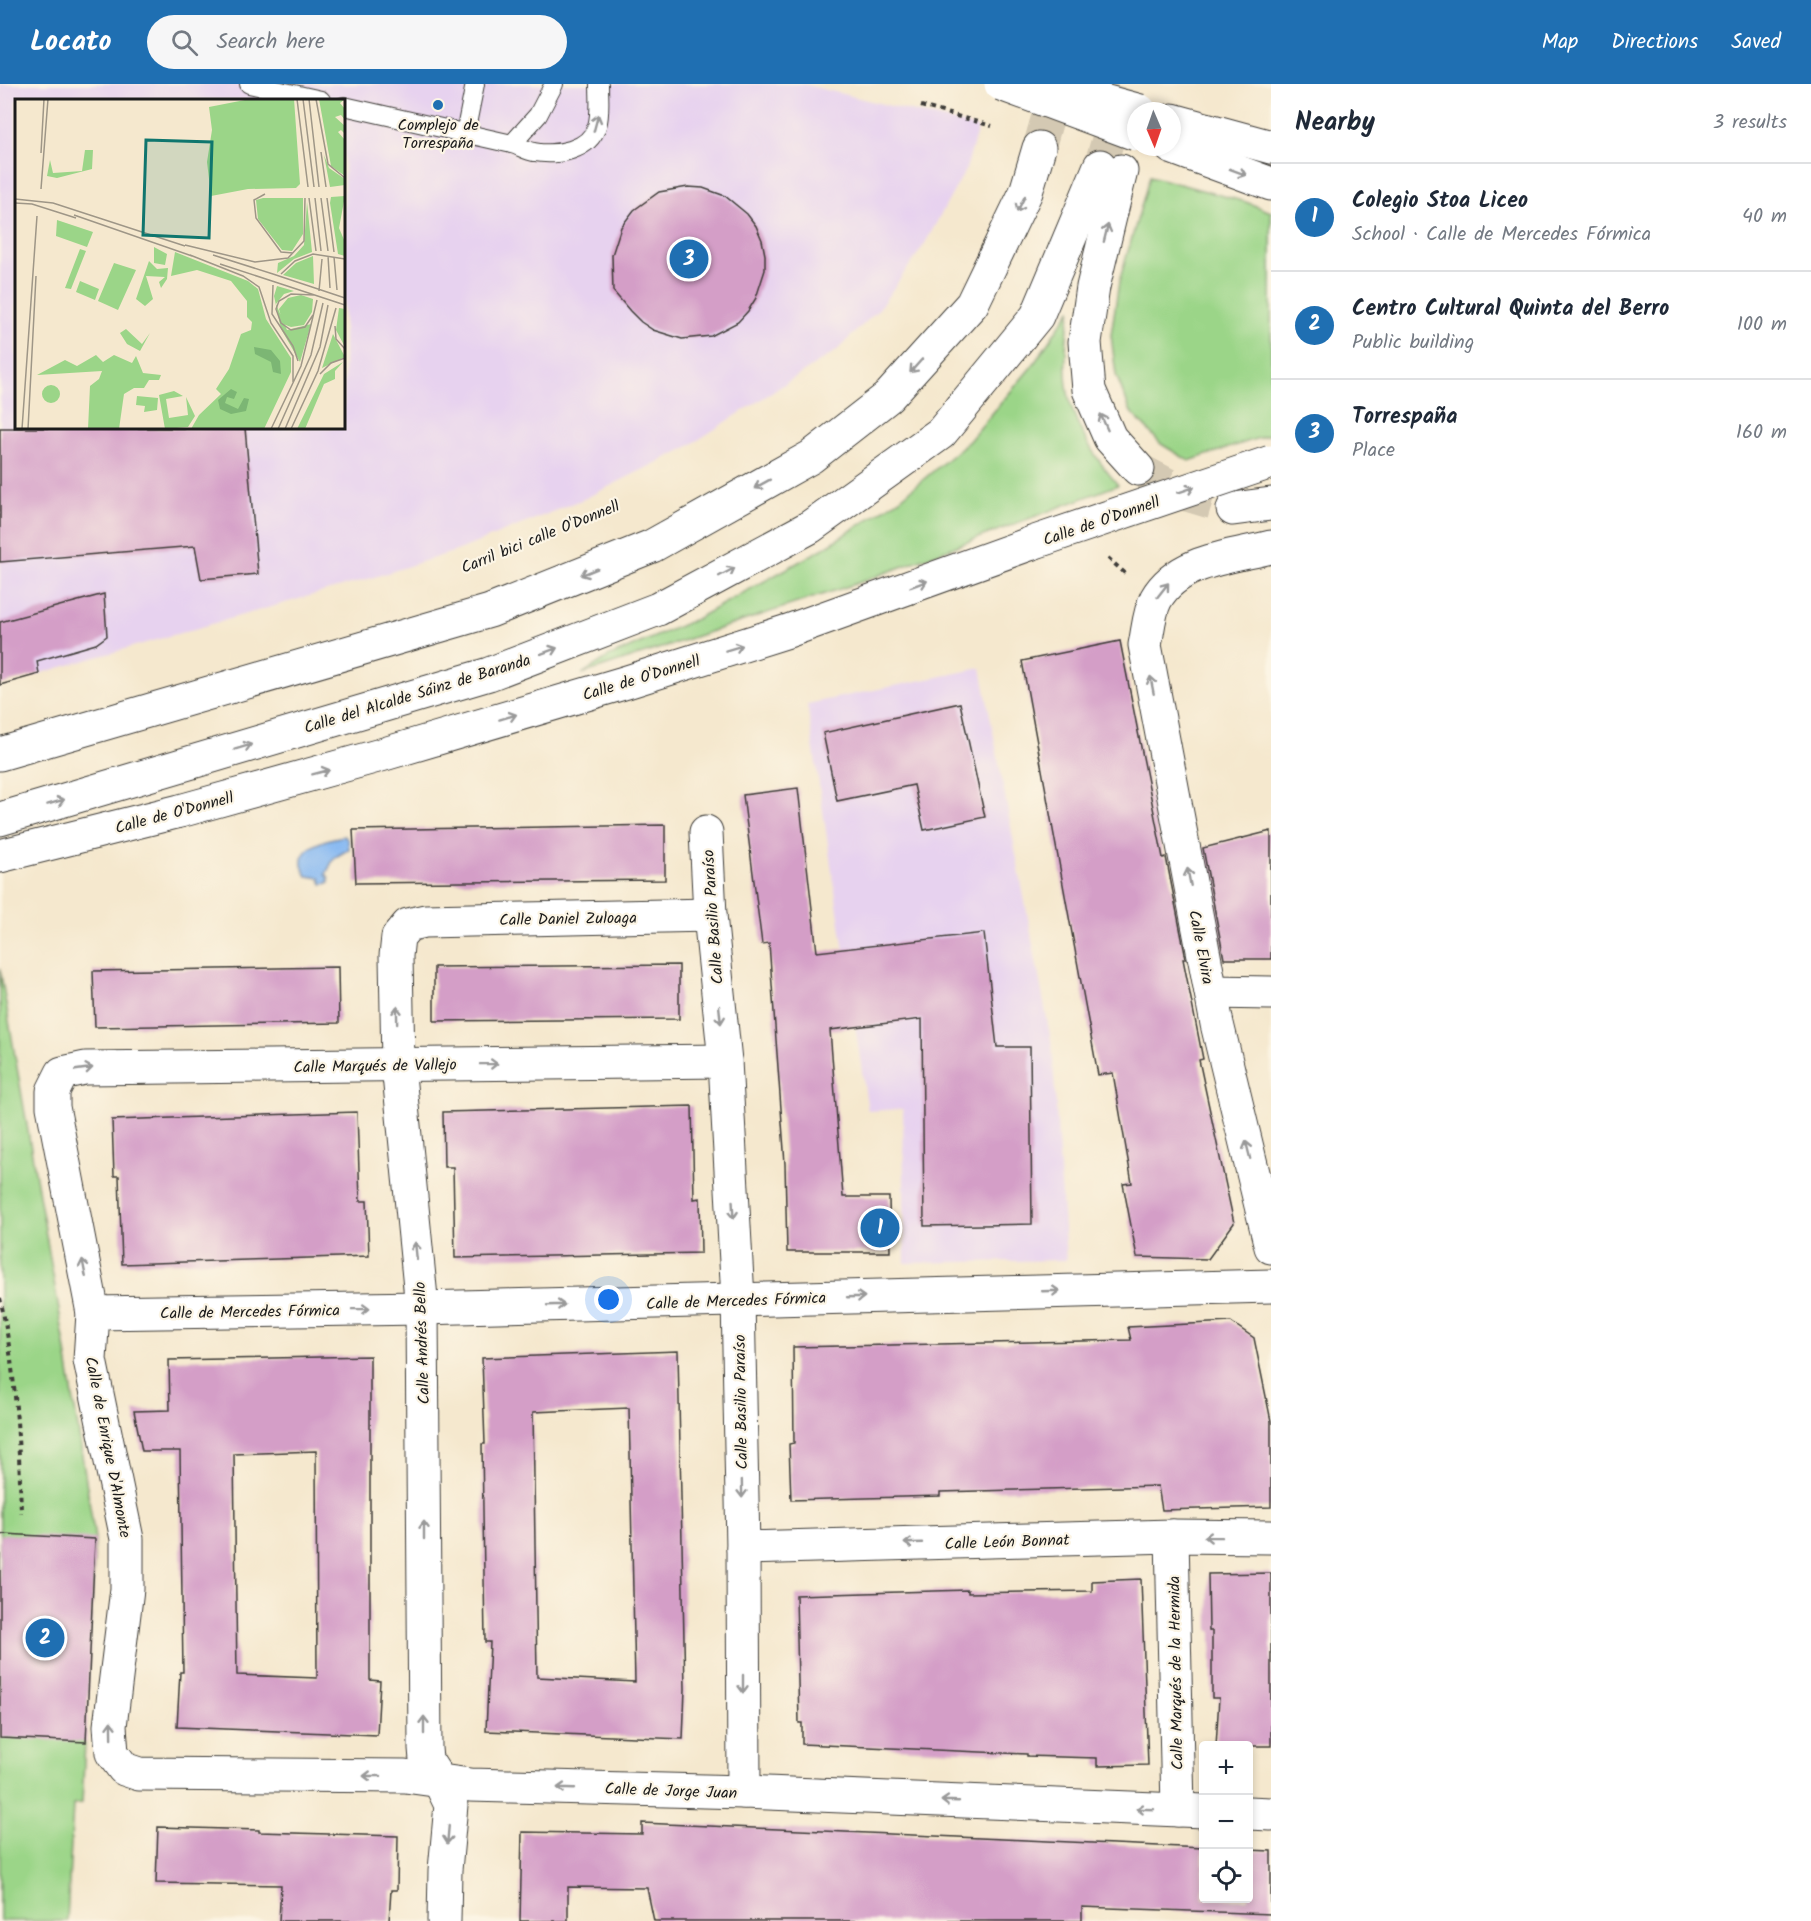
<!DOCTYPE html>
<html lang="en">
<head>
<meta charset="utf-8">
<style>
  body { margin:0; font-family:Kalam,sans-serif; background:#f6f6f7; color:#1f2937 }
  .controls { position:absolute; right:18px; bottom:18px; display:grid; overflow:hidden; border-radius:6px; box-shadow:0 3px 9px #0003 }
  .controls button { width:54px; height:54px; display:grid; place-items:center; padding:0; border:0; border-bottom:2px solid #e0e1e3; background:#fff; color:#1f2937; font:30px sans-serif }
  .compass { position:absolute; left:1127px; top:18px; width:54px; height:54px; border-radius:50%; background:#fff; box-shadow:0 3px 9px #0003; rotate:178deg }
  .you { position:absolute; left:609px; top:1216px; width:21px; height:21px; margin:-15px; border:4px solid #fff; border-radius:50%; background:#1a73e8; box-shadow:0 0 0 9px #1a73e833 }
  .badge { display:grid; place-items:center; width:39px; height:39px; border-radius:50%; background:#1f6fb2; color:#fff; font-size:20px; font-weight:700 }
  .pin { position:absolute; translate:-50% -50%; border:3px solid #fff; box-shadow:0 2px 6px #0006 }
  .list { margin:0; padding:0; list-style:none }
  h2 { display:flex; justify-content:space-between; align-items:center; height:78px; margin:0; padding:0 24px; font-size:26px }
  h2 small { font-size:20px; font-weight:400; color:#747a83 }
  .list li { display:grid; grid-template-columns:39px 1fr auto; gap:18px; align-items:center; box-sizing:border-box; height:108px; padding:0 24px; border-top:2px solid #e0e1e3 }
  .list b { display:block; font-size:22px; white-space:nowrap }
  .list p { margin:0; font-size:20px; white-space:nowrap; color:#747a83 }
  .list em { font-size:20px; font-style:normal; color:#747a83 }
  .icon { flex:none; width:33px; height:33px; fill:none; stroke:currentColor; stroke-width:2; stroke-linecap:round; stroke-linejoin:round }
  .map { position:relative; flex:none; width:1271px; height:1837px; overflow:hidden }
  header { display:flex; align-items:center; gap:36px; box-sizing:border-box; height:84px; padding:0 30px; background:#1f6fb2; color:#fff }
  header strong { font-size:28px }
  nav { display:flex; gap:33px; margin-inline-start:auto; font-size:21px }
  .search { width:420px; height:54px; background:#f6f6f7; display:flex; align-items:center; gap:15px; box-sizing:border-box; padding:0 21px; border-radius:33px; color:#747a83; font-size:22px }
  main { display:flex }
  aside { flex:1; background:#fff }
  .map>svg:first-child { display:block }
</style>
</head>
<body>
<header>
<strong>Locato</strong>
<div class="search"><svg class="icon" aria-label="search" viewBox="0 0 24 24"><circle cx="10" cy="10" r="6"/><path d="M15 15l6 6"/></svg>Search here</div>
<nav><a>Map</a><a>Directions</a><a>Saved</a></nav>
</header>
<main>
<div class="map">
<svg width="1271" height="1837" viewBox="0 0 1271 1837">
  <rect width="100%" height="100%" fill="#fcf5e5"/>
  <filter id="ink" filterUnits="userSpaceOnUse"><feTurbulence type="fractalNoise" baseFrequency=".0167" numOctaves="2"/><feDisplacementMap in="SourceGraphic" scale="12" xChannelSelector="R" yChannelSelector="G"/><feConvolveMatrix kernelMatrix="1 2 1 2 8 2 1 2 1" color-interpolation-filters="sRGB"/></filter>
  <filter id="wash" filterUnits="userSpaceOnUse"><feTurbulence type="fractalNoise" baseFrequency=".008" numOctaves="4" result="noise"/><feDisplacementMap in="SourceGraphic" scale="24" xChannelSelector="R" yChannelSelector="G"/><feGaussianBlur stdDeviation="1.35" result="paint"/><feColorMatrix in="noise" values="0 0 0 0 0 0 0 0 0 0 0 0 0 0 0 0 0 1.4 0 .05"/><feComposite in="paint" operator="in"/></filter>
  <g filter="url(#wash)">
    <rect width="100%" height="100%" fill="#f5e8ce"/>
    <!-- built -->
    <g fill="#e7d2ef" fill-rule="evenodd">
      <path d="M0,0h803l175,44 -12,41 -42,76 -46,65 -42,41 -152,98 -98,49 -127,52 -91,29 -368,106zM16,16h328v328h-328z"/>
      <path d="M981,584l71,378 14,214 -161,3 -2,-154 -35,2 -61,-407z"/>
    </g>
    <!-- green -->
    <g fill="#9bd588" stroke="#5c7852" stroke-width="1.5">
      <path d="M1150,92l96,26 25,10v222l-82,27 -28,-17 -30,-32 -15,-37 -5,-40 8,-53z"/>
      <path d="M1071,225c-14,76 -3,117 47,176l-254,96 -282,93 26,-17 88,-38 128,-71 76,-49 69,-58 64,-76z"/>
      <path d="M0,885l65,376 30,194 -13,264 -9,1 -6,117h-67z"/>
    </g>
    <!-- water -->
    <path fill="#85b8f2" stroke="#506a87" stroke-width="1.5" d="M344,752l4,4 1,9 -15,9 -8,16 3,4v5l-7,1 -2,-6 -13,-2c-19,-27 18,-37 37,-40z"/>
    <g id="blocks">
      <!-- building -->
      <g fill="#d49ec7" fill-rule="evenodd">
        <path d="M688,103l15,1 22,8 22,18 9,12 6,14 3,15v15l-9,28 -8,13 -10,11 -27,14 -29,3 -29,-9 -12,-8 -11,-11 -17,-20 -1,-36 9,-28 13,-17 25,-18z"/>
        <path d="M0,344h245l13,146 -57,5 -6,-33 -195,16z"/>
        <path d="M104,510l3,42 -11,8 -59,17 2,13 -39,11v-63z"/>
        <path d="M1120,557l43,217 3,-1 20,102h-3l20,100 -4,1 35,163 -26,36 -71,-2 -14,-73 9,-1 -19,-110 -15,2 -76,-414z"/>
        <path d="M960,619l25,114 -61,13 -10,-45 -77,16 -14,-68z"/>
        <path d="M798,704l19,164 167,-19 13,114h33l2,177 -108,2 -2,-207 -92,11 13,167h46l1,55h-103l-2,-88 -16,-221 -7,1 -19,-149z"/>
        <path d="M665,741v55l-309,3 -3,-53z"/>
        <path d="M1271,747v128h-47l-21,-111z"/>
        <path d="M679,881v54l-245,2v-54z"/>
        <path d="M338,883l1,56 -244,4 -2,-56z"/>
        <path d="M692,1022l2,93 6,-1 1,55 -246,5 -2,-91h-9l-1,-55z"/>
        <path d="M357,1028l3,89h7l2,55 -247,8 -3,-88h-5l-2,-56z"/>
        <path d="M1231,1238l23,16 17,83v86l-109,3 -4,-24 -218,6v4l-149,4 -2,-56 5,-1 -1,-96 338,-7 -3,-13z"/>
        <path d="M678,1267l7,338 -2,50 -197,-8 4,-89h-5l-3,-198h3l-3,-86zM629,1324l6,274 -98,-5 -4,-265z"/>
        <path d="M370,1272v324l10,1 -3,54 -200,-8 3,-55h3l-3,-221h-38l-8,-40 36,-1 -1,-50zM316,1367l1,227 -80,-3 -3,-221z"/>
        <path d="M4,1450l91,5 -9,203 -86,-4v-203z"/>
        <path d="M1271,1489v173h-55l3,-48h-7v-67h-3l-1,-57z"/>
        <path d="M1141,1495l7,186 -51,1v-8l-70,-2v-2l-225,-10v-21h-3l-3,-128 172,-5v3l124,-2v-10z"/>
        <path d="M642,1739l561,25v51h45v-49l23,1v63l-189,-7v14h-428l-7,-33 -79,-1v34h-48l2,-89 120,2z"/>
        <path d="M158,1743l101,3v2l139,4 -1,54h-6l-2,31h-110l2,-36 -125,-2z"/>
      </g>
    </g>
  </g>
  <g filter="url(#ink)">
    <use href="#blocks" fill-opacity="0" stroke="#3d3b37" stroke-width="1.5"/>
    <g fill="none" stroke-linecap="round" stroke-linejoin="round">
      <!-- secondary-tunnel -->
      <g stroke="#d4c9b3" stroke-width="33" stroke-dasharray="33 16" stroke-linecap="butt">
        <path d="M1039,64l18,-64"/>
        <path d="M1100,82l25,-82"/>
        <path d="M1138,385l52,27 43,13"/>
      </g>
      <defs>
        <g id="lane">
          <path d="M249,0l72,16"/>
          <path d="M344,22l168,38c7,2 15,7 22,8 23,4 55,-1 63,-26 4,-12 2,-29 2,-42"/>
          <path d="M465,50l10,-50"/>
          <path d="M512,60l26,-29 16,-31"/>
        </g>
        <g id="street">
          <path d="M1271,463c-40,10 -93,13 -115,52 -7,13 -8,32 -11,46l72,379 54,223"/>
          <path d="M706,748l4,83 15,146 13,238 5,249 1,244"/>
          <path d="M1211,908l60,1"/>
          <path d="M725,977l-640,7 -23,5 -9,18v16l40,206 -3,47 37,179v50l-17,137 2,27 12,16 15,5 266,2 65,9 274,7 460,19"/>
          <path d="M93,1229l329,-5 849,-22"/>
          <path d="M1172,1452l6,274"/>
          <path d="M743,1464l429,-12 99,1"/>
          <path d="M1248,1729l23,1"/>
          <path d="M444,1837l1,-51 6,-65 -12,-25 -13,-20 -1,-12 -3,-440 -24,-243 -2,-109 2,-19 10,-12 17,-4 285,-6"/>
        </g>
        <g id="secondary">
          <path d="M1171,63l100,37"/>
          <path d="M1121,87l-28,116 -8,55 4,48 21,48 28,31"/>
          <path d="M1233,425l38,-5"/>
          <path d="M0,670l490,-143 162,-65 159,-89 77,-60 84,-93 54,-112 13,-44"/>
          <path d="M0,735l489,-145 169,-65 152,-82 131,-94 96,-117 63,-150"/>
          <path d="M0,772l180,-45 201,-56 246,-73 161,-51 244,-88"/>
        </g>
        <path id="primary" d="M1172,36l99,27"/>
      </defs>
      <!-- lane casing -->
      <use href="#lane" stroke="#3d3b37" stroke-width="20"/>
      <!-- street casing -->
      <use href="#street" stroke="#3d3b37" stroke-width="35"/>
      <!-- secondary casing -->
      <use href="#secondary" stroke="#3d3b37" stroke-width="35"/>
      <!-- primary casing -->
      <use href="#primary" stroke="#3d3b37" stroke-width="35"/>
      <!-- path -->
      <g stroke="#3d3b37" stroke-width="4" stroke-dasharray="4.5 4.5" stroke-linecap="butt">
        <path d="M921,22l71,20"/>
        <path d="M1108,474l19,17"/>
        <path d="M0,1214c16,70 19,144 21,215"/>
      </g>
      <!-- lane -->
      <use href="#lane" stroke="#fff" stroke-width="18"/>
      <!-- street -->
      <use href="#street" stroke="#fff" stroke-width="33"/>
      <!-- secondary -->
      <use href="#secondary" stroke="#fff" stroke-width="33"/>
      <!-- primary -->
      <use href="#primary" stroke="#fff" stroke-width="33"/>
      <defs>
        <g id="secondary-bridge">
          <path d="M1001,0l135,50"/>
          <path d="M1032,459l239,-81"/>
        </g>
        <path id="primary-bridge" d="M1041,0l99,27"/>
      </defs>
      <!-- secondary-bridge casing -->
      <use href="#secondary-bridge" stroke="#3d3b37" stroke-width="35" stroke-linecap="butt"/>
      <!-- primary-bridge casing -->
      <use href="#primary-bridge" stroke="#3d3b37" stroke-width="35" stroke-linecap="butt"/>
      <!-- secondary-bridge -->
      <use href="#secondary-bridge" stroke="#fff" stroke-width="33"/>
      <!-- primary-bridge -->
      <use href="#primary-bridge" stroke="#fff" stroke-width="33"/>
    </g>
    <!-- one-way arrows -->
    <defs><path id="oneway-shaft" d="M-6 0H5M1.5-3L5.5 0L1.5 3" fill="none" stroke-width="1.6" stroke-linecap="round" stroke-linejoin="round" transform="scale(1.5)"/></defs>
    <g stroke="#999">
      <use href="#oneway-shaft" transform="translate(596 39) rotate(-75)"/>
      <use href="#oneway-shaft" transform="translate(1238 88) rotate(21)"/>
      <use href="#oneway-shaft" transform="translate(1021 120) rotate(116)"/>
      <use href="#oneway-shaft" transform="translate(1106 149) rotate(-76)"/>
      <use href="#oneway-shaft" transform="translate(916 282) rotate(132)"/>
      <use href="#oneway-shaft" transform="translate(1104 338) rotate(-114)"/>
      <use href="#oneway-shaft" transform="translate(762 400) rotate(151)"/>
      <use href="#oneway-shaft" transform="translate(1186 406) rotate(-19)"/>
      <use href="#oneway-shaft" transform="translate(589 488) rotate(158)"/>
      <use href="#oneway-shaft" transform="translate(727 488) rotate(-28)"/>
      <use href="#oneway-shaft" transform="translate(919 500) rotate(-20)"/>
      <use href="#oneway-shaft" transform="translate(1163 506) rotate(-52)"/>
      <use href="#oneway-shaft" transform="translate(734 564) rotate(-17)"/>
      <use href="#oneway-shaft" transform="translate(549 567) rotate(-21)"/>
      <use href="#oneway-shaft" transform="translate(1152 601) rotate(-101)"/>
      <use href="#oneway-shaft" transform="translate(508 633) rotate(-17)"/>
      <use href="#oneway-shaft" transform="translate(243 663) rotate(-17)"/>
      <use href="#oneway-shaft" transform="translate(321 688) rotate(-15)"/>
      <use href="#oneway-shaft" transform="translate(56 718) rotate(-17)"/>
      <use href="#oneway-shaft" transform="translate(1189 793) rotate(-101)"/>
      <use href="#oneway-shaft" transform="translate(397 931) rotate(-91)"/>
      <use href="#oneway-shaft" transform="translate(720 931) rotate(84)"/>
      <use href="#oneway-shaft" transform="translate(489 980) rotate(-1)"/>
      <use href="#oneway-shaft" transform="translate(84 985) rotate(-8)"/>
      <use href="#oneway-shaft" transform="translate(1248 1066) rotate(-104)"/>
      <use href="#oneway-shaft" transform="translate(733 1126) rotate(87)"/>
      <use href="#oneway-shaft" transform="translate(416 1167) rotate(-96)"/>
      <use href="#oneway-shaft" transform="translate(84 1184) rotate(-101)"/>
      <use href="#oneway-shaft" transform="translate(1051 1207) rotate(-2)"/>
      <use href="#oneway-shaft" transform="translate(856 1213) rotate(-2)"/>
      <use href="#oneway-shaft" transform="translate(556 1221) rotate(-2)"/>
      <use href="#oneway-shaft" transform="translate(361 1225) rotate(-1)"/>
      <use href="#oneway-shaft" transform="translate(742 1405) rotate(89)"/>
      <use href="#oneway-shaft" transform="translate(424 1446) rotate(-90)"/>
      <use href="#oneway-shaft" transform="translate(1213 1453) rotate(-179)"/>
      <use href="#oneway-shaft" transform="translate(913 1459) rotate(178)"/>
      <use href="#oneway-shaft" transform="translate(743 1600) rotate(90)"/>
      <use href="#oneway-shaft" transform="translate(424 1641) rotate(-90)"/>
      <use href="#oneway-shaft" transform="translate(111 1646) rotate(-91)"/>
      <use href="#oneway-shaft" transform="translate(372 1692) rotate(-180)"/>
      <use href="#oneway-shaft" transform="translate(566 1704) rotate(-178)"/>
      <use href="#oneway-shaft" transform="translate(950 1717) rotate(-178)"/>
      <use href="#oneway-shaft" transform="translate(1145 1725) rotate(-178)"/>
      <use href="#oneway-shaft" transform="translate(448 1751) rotate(95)"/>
    </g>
  </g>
  <!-- markers -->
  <circle fill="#1f6fb2" stroke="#fcf5e5" stroke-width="2" cx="438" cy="21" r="6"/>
  <g text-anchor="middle" stroke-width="4.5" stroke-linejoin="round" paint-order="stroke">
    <!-- poi labels -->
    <g font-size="16" fill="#1c1c1c" stroke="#fcf5e5">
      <text x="438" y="46">Complejo de<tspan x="438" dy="18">Torrespaña</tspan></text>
    </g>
    <!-- street labels -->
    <g font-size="16" fill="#1c1c1c" stroke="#fcf5e5">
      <text transform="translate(1101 436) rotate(-19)" y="6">Calle de O'Donnell</text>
      <text transform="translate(540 452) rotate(-22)" y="6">Carril bici calle O'Donnell</text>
      <text transform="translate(641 593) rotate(-17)" y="6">Calle de O'Donnell</text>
      <text transform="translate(417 609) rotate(-17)" y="6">Calle del Alcalde Sáinz de Baranda</text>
      <text transform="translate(174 728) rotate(-15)" y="6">Calle de O'Donnell</text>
      <text transform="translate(712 833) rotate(-94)" y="6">Calle Basilio Paraíso</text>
      <text transform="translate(568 834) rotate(-1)" y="6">Calle Daniel Zuloaga</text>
      <text transform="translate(1202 863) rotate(79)" y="6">Calle Elvira</text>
      <text transform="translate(375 981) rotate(-1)" y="6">Calle Marqués de Vallejo</text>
      <text transform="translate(736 1216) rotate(-2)" y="6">Calle de Mercedes Fórmica</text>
      <text transform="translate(250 1227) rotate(-1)" y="6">Calle de Mercedes Fórmica</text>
      <text transform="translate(421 1259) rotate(-92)" y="6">Calle Andrés Bello</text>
      <text transform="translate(740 1318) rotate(-91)" y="6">Calle Basilio Paraíso</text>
      <text transform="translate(109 1363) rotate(79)" y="6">Calle de Enrique D'Almonte</text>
      <text transform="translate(1007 1457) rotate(-2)" y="6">Calle León Bonnat</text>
      <text transform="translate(1175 1589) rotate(-91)" y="6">Calle Marqués de la Hermida</text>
      <text transform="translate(671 1706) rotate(2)" y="6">Calle de Jorge Juan</text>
    </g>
  </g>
  <!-- overview -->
  <g transform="translate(15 15)">
    <rect width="330" height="330" fill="#f5e8ce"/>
    <path d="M235,0h44l6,85 -4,4 -48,1 -37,7 -4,-34 5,-32 -3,-23zM304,0h26l-5,4 5,6v11l-4,-5 -6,2 10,9v8l-4,-4 -3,2 7,8v36l-14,-10zM70,51h8l-1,19 -35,9 -10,-2 3,-16 3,13 29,-2zM309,56l5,13 16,11v6l-15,2zM330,97l-6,32 6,14v14l-7,-2 -8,-51 1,-6zM248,99h40v36l-11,17 -10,-1 -24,-31 -2,-19zM292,103l5,50 -18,7 -17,14 1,-10 16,-7 10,-11zM42,121l36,12 -6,15 -31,-11zM139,148l13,7 -2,11 -11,-2zM65,150l6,2 -15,38 -6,-1zM160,153l73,29 10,8 8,30 25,39v14l-27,57h-73l8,-14 22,-21 -5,-5 13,-20 12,-35 10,-4 1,-8 -5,-5v-16l-16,-20 -34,-11 -26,6zM298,157l1,28 -31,-9 13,-12zM134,162l8,8 11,-1 -1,11 -6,9 -2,-6 6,-5 -19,-1 7,23 -8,7 -9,-7zM99,164l22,7 -18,40 -20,-9zM65,182l19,8 -4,11 -19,-8zM262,187l17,5 -10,3 -8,10 11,26 24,-6 -11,38 -19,-33 -7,-33zM286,196l12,4 -1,13 -8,13 -13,2 -8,-3 -4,-15 9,-11zM324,209l6,1v38l-9,-17zM111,230l16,15 8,-11 -10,18 -13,-7 -7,-11zM318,235l12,23 -23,11zM81,256l7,7 11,-7 18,8 4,-7 7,17 18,2 -2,5h-10l-5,8h-10l-10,6 -5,35h-31l2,-43 9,-7 3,-8 -65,4 28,-15 12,6zM328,263l-8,9v8l-11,5 -19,45h-8l27,-55zM27 295a9 9 0 1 1 18 0a9 9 0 1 1-18 0ZM159,292l9,5 -17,3 3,19 19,-3 -2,-18 9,19 -7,11 -23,2 -6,-34zM122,297l21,2 -1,12 -13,2 1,-6 -9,-1z" fill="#9bd588"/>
    <path d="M239,248l17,3 9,11 1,13 -8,-2 -2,-10 -16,-8zM216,290l6,3 -3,7 -7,-2 -2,6 13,6 6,-11 5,1 -3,12 -15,3 -11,-5 -2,-9z" fill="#7cb674"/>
    <path fill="none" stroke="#9e9687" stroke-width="1.5" d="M282,0l11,88M288,0l11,88M294,0l10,88M301,0l12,65 17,14M306,53l5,35M26,54l3,-54M26,90l7,-90M250,95l-11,6 2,18 25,34 12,1M294,99l7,53M300,99l6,53M306,99l7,53M312,99l7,54M0,100l38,4 132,43M0,104l17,1 44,14M59,116l118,41M170,146l70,17 33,-4 16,-17 1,-43M175,156l53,21 16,11 12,36 22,33v26M198,156l60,19M313,157l2,32M319,158l3,33M205,165l52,17M258,175l72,24M266,175l14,-13 18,-7 32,5M257,182l73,24M258,186l-1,29 21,32 5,15M304,192l3,-32M298,216l-8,12 -14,3 -10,-7 -5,-14 3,-8 12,-7 23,1M320,227l1,13 9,10M305,275l11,-11 14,-5M7,330l15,-213M13,330l8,-153M256,330l30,-63 16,-66M263,330l33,-74 12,-52M270,330l35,-82 8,-42M276,330l27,-58 18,-63"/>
    <path fill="#0f766e" fill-opacity="0.15" stroke="#0f766e" stroke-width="3" d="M131,41l66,2 -3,96 -66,-3z"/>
    <rect width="330" height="330" fill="none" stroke="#1c1c1c" stroke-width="3"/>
  </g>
</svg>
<div class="controls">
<button>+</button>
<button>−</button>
<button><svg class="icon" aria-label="locate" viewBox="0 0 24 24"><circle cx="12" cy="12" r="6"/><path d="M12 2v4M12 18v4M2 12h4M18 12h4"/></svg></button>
</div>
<svg class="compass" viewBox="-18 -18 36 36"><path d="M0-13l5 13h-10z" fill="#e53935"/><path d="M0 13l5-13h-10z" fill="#747a83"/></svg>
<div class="you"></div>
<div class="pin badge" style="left:880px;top:1144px">1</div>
<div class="pin badge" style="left:45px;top:1554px">2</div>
<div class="pin badge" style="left:689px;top:175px">3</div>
</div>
<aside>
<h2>Nearby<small>3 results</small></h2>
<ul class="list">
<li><span class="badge">1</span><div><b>Colegio Stoa Liceo</b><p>School · Calle de Mercedes Fórmica</p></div><em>40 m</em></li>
<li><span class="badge">2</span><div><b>Centro Cultural Quinta del Berro</b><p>Public building</p></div><em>100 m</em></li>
<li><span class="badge">3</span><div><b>Torrespaña</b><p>Place</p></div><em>160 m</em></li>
</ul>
</aside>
</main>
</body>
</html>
